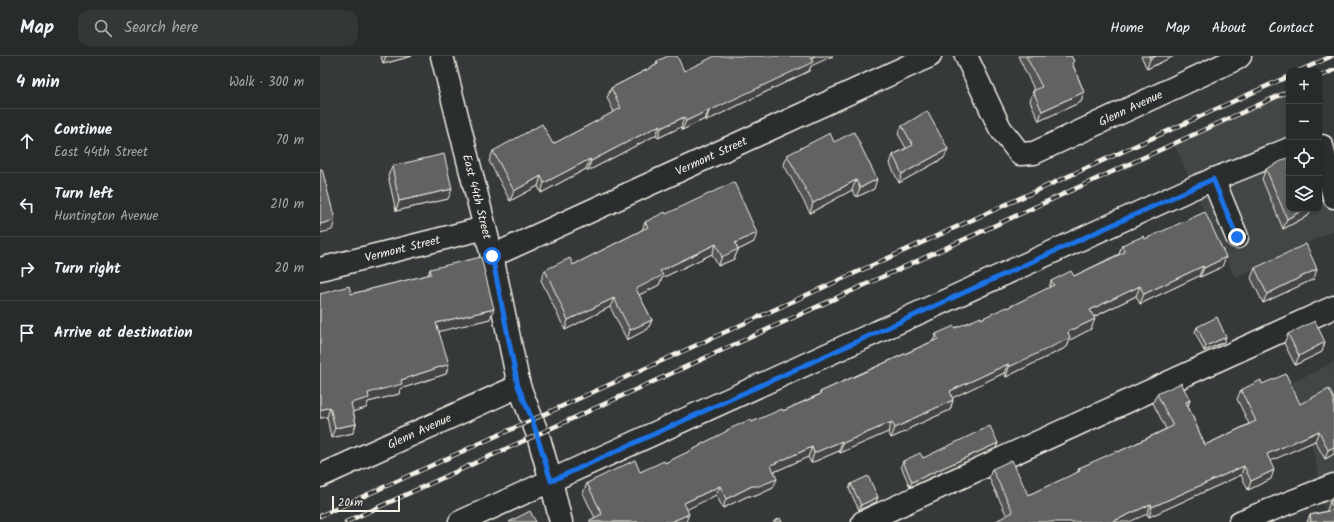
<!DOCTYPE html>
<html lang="en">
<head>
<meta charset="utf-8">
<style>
  body { margin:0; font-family:Kalam,sans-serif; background:#343737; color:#f1f3f6 }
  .controls { position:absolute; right:12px; top:12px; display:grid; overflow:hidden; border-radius:8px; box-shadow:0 1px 3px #0004 }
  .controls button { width:36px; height:36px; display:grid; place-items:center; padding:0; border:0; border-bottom:1px solid #444747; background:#282b2b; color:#f1f3f6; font:20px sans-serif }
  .scale { position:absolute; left:12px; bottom:10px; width:68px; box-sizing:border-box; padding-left:4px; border:2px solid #f4f1e8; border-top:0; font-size:11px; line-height:14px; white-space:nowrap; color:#f4f1e8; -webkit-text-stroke:3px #2a2d2e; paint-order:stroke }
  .stop { position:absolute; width:12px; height:12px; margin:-9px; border:3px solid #1a73e8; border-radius:50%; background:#fff }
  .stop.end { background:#1a73e8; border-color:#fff; box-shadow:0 1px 4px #0008 }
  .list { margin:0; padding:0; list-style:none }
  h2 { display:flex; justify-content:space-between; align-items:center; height:52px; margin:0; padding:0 16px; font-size:17px }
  h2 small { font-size:13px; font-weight:400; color:#a5a7a9 }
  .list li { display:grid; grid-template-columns:26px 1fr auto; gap:12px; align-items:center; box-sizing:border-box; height:64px; padding:0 16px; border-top:1px solid #444747 }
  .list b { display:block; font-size:15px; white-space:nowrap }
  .list p { margin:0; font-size:13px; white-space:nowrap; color:#a5a7a9 }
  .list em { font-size:13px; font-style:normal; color:#a5a7a9 }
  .icon { flex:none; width:22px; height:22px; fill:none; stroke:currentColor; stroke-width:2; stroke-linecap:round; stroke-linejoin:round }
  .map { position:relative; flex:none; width:1014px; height:466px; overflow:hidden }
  header { display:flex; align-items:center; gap:24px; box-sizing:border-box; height:56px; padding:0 20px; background:#282b2b; border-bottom:1px solid #444747 }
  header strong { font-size:19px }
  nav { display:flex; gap:22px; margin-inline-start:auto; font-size:14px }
  .search { width:280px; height:36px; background:#343737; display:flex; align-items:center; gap:10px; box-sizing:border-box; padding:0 14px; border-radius:12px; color:#a5a7a9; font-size:15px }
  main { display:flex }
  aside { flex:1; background:#282b2b }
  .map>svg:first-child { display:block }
</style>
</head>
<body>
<header>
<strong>Map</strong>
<div class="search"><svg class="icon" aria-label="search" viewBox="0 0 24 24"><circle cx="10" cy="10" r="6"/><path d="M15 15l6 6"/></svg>Search here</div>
<nav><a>Home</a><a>Map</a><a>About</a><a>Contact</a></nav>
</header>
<main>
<aside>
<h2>4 min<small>Walk · 300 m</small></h2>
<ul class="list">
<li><svg class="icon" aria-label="ahead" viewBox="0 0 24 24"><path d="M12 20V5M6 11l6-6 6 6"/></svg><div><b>Continue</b><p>East 44th Street</p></div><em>70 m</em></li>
<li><svg class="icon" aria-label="left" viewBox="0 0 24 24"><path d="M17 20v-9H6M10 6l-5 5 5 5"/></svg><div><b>Turn left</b><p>Huntington Avenue</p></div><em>210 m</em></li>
<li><svg class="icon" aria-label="right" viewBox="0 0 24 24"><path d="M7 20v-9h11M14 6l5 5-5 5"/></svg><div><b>Turn right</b></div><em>20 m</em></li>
<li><svg class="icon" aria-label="arrive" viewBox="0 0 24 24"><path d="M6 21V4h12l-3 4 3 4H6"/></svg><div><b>Arrive at destination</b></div></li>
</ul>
</aside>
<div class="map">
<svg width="1014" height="466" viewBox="0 0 1014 466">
  <rect width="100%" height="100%" fill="#363939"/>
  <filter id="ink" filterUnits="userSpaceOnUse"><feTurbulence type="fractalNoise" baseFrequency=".025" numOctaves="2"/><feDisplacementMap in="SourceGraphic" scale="8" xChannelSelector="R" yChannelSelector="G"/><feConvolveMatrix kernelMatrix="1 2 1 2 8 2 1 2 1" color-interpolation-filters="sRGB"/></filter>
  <g filter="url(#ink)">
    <!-- built -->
    <g fill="#434645">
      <path d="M969,35v118h30v-73l15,61v33l-99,48 -61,-134z"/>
      <path d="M1014,306v160h-7l-14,-73 -26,-64z"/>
    </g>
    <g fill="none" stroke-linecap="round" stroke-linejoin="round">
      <defs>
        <g id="minor">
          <path id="s1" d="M122,0l50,200 27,130 19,49 13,46 10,41"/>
          <path id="s2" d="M646,0l34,72 20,26 14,-1 204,-95 2,-2"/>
          <path d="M1002,90l12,51"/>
          <path d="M893,123l24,58"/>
          <path id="s3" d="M172,200l438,-200"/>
          <path id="s4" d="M0,213l165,-41"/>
          <path id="s5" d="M0,420l199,-90"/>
          <path d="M140,466l735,-335 94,-38"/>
          <path d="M543,466l471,-215"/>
        </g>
        <path id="major" d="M920,466l94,-37"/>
      </defs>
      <!-- minor casing -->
      <use href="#minor" stroke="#f4f1e8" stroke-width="25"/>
      <!-- major casing -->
      <use href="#major" stroke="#f4f1e8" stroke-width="25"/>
      <!-- minor -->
      <use href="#minor" stroke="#2a2d2e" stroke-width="22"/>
      <!-- major -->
      <use href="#major" stroke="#2a2d2e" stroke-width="22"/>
      <defs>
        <g id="rail">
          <path d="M979,15l33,-15"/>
          <path d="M999,21l15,-7"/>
          <path d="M0,460l969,-440"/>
          <path d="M26,466l943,-431"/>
        </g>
      </defs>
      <!-- rail casing -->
      <use href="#rail" stroke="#f4f1e8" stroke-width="4.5"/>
      <!-- rail -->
      <use href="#rail" stroke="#2a2d2e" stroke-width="3" stroke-dasharray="9" stroke-linecap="butt"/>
    </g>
    <!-- wall -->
    <g fill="#535554" stroke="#f4f1e8">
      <path d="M61,0h31l-29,8z"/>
      <path d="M698,0h53l3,5 -1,4 11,27 -3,10 -42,19 -9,-20 3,-10h2z"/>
      <path d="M821,0h33l-27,13z"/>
      <path d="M337,5l27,10 127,-5 -2,5 -103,50 -1,-2 -23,11 -1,-3 -23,11 -2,-3 -68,36 -2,-2 -45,24 -3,-7 -28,15 -21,-40 4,-10 60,-7 61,-32 -7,-14 4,-10 45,-23z"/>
      <path d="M582,70l42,32 -45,25 -9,-19 3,-9 13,-7 -8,-14z"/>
      <path d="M514,86l40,47 -18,8 -4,-7 -42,23 -26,-48 3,-10z"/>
      <path d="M72,110l56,33 -52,12 -8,-35z"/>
      <path d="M946,113l43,46 -26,14 -21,-50z"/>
      <path d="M346,158l88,28 -16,8 -4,9 -16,7 -6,-12 -50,24 -3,7 -20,10 13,25 -4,9 -21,11 -17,-33 -45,23 -24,-50 4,-10 28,-5 69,-35 3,-8z"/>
      <path d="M825,183l77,28 -22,10 -1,-1 -59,28 -4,-8 -42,21 -3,12 -21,11 -3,7 -61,30 -2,-4 -52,25 1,2 -3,10 -40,18 -1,2 -18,8 -3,-6 -48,21 -1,-2 -28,12 -3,-6 -34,15 -1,16 -17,8h-8l-25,12 -7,-13 -29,14 -1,13h-96v-2l5,-2 -12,-25 4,-10 53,-11 25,-9 34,-16 1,-2 26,-13 1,-2 25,-8 31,-11 37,-17v-2l113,-51 3,-7 45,-15 26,-11 42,-20 2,-7 23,-5 45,-22 3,-9z"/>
      <path d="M935,212l59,11 -51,24 -12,-25z"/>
      <path d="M110,213l60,50 -51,12 7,43 -46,15 -1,5 -31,8 -2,6 -13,3 3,13 -3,9 -22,5 -4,-21 -7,1v-124h31l77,-19z"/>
      <path d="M877,271l27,15 -20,9 -9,-19z"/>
      <path d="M968,278l34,18 -27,13 -11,-22z"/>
      <path d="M942,328l38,20 34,-5v55l-9,5 -10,-18 -45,20 1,18 -23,11 -7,-15 -92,42 -2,-3 -140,2 -18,-38 3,-9 36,26 49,-22 2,-5 39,-16 48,-23 -13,-26 4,-9 33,6 -2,6 17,39 44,-21 -12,-25 4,-9z"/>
      <path d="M678,387l-2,5 -86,39 -9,-21 2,-5 20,-3z"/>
      <path d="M531,428l27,13 -2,5 -17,8 -10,-21z"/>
      <path d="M1014,444v22h-27l3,-7 17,-4 3,-10z"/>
    </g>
    <!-- shaded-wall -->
    <g fill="#444545" stroke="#f4f1e8">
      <path d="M66,0h26l-29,8z"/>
      <path d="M495,0h18l-22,10 -2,5 -103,50 3,-10z"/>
      <path d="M836,0h18l-27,13 3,-10z"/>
      <path d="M764,36l-3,10 -42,19 3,-10z"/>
      <path d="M389,54l-4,9 -23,11 4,-9z"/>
      <path d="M364,61l-3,10 -23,11 3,-10z"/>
      <path d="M340,69l-4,10 -68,36 3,-10z"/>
      <path d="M628,93l-4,9 -45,25 3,-9z"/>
      <path d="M270,103l-4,10 -45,24 3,-10z"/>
      <path d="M221,120l-3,10 -28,15 4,-10z"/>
      <path d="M557,123l-3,10 -18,8 4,-9z"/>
      <path d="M536,124l-4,10 -42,23 3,-10z"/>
      <path d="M132,133l-4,10 -52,12 3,-10z"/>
      <path d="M985,153h6l-2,6 -26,14 4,-10z"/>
      <path d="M15,164l-3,10 -12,3v-9z"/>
      <path d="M437,177l-3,9 -16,8 -4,9 -16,7 4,-9 13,-14z"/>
      <path d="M396,188l-4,10 -50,24 -3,7 -26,13 3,-9 24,-18z"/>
      <path d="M906,201l-4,10 -22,10 4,-9z"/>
      <path d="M883,210l-4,10 -59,28 4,-10z"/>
      <path d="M997,213l-3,10 -51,24 4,-9z"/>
      <path d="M820,230l-4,10 -49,24 3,-10z"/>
      <path d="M294,242l-4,9 -45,23 3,-10z"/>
      <path d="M174,253l-4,10 -57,14 3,-10z"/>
      <path d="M775,263l-4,10 -21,11 -3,7 -61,30 3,-10 59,-35z"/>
      <path d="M332,264l-4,9 -21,11 3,-10z"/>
      <path d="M906,281l-2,5 -20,9 2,-5z"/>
      <path d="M1005,286l-3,10 -27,13 4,-9z"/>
      <path d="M129,308l-3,10 -46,15 -1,5 -31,8 -2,6 -18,5 3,-10 17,-10 33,-13z"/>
      <path d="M688,308l-4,9 -58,28 4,-10z"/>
      <path d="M633,344l-3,10 -40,18 -1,2 -18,8 4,-10 17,-9z"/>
      <path d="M870,344l-4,10v-8z"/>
      <path d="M10,351l-3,10 -7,1v-8z"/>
      <path d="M572,366l-4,10 -48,21 3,-10z"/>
      <path d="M36,368l-3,9 -22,5 4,-10z"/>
      <path d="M999,375l-4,10 -51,23 3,-10z"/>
      <path d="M522,385l-3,10 -28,12 3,-10z"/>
      <path d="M678,387l-2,5 -86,39 2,-5z"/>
      <path d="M492,391l-4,10 -41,18 4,-10z"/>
      <path d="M1014,391v7l-9,5 3,-9z"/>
      <path d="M924,410l-3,9 -92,42 3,-10z"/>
      <path d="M954,414l-3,9 -23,11 3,-9z"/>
      <path d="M457,423l-4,9 -17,8h-8l-25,12 3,-9 26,-13z"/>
      <path d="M400,430l-4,9 -36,18 4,-10z"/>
      <path d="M558,441l-2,5 -17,8 2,-5z"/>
      <path d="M831,448l-4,10 -18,8h-17z"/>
      <path d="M369,458l-3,8h-15z"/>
    </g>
    <!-- building -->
    <g fill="#616362" stroke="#f4f1e8">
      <path d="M348,0h9l7,15 31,-15h100l-4,2 2,4 -104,49v-1l-23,11 -2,-4 -23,11 -1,-3 -69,36 -1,-2 -46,24 -3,-7 -27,15 -21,-40 49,-27 11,20 68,-36 -10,-20 47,-24 -1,-3z"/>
      <path d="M706,0h45l3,5 -2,2 12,29 -42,19 -9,-20 9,-4z"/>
      <path d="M829,0h7l-6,3z"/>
      <path d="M607,55l21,38 -46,25 -9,-19 20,-10 -11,-19z"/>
      <path d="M534,76l23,47 -17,9 -4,-8 -43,23 -26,-48 43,-22 4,9z"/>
      <path d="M124,98l8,35 -53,12 -7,-35z"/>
      <path d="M969,101v52h16l-18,10 -21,-50z"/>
      <path d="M0,113h2l13,51 -15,4z"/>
      <path d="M414,126l23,51 -22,10 3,6 -16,8 -6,-13 -56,27 3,4 -27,14 16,31 -22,10 -16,-32 -46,22 -23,-50 25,-12 3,7 75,-38 -3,-5 20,-10 1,2z"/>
      <path d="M885,156l21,45 -22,11 -1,-2 -59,28 -4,-8 -50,24 5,9 -27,13 2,6 -61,29 -1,-3 -58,27 3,9 -41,19v1l-17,8 -3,-6 -49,21 -1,-2 -28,12 -2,-6 -41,18 6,14 -18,7h-7l-26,13 -6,-13 -36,17 5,11 -18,8h-80l-1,-2 12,-6 -15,-31 48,-23 5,12 24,-11 1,2 35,-17v-1l27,-14v-1l24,-11 1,3 30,-13 1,2 38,-17 -1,-2 118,-53 -2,-5 18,-8 1,2 26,-11v2l25,-12 1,1 47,-23 -3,-4 20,-10 3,5 51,-24 -3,-7 22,-9 1,3z"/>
      <path d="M986,188l11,25 -50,25 -12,-26z"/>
      <path d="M161,201l13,52 -58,14 13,41 -48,16 1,4 -34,9 1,5 -18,5 5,21 -21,4 -5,-21 -10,3v-116l29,-8 2,8 80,-20 -1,-5z"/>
      <path d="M897,261l9,20 -20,9 -9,-19z"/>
      <path d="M995,265l10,21 -26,14 -11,-22z"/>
      <path d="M966,318l14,30 29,-15 5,10v48l-6,3 -9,-19 -52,23 7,16 -23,11 -7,-15 -92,41 -1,-3 -39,18h-118l19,-10 -21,-43 20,-9 16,35 52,-24 -1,-3 38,-17 1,1 55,-26 -16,-32 24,-11 9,17 -4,2 19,43 51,-24 -15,-31 20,-10 1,4z"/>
      <path d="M670,370l8,17 -86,39 -9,-21 17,-8 3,5z"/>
      <path d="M548,420l10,21 -17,8 -10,-21z"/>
      <path d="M1014,444v22h-23l-1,-7 23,-5 -3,-9z"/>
      <path d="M210,455l6,11h-27z"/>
      <path d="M460,462l2,4h-9z"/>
    </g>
  </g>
  <g fill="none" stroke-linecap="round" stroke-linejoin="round" filter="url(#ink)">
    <!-- route -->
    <path stroke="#1a73e8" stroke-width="5" d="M172,200l26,130 14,33 19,62 662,-302 24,58"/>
  </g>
  <g text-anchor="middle" stroke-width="3" stroke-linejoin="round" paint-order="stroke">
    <!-- street labels -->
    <g font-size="12" fill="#f4f1e8" stroke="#2a2d2e">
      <text dy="4" stroke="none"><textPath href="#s2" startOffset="233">Glenn Avenue</textPath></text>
      <text dy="4" stroke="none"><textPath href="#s3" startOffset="241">Vermont Street</textPath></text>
      <text dy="4" stroke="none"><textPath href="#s1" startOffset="145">East 44th Street</textPath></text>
      <text dy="4" stroke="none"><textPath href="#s4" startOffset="85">Vermont Street</textPath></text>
      <text dy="4" stroke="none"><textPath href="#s5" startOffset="109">Glenn Avenue</textPath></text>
    </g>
  </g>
</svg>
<div class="controls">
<button>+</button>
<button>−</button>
<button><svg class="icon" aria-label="locate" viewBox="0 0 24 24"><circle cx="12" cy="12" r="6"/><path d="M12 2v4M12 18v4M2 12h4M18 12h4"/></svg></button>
<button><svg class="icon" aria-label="layers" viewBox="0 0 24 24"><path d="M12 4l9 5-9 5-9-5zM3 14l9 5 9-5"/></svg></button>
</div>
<div class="scale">20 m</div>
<div class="stop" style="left:172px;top:200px"></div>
<div class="stop end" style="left:917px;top:181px"></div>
</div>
</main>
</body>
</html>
